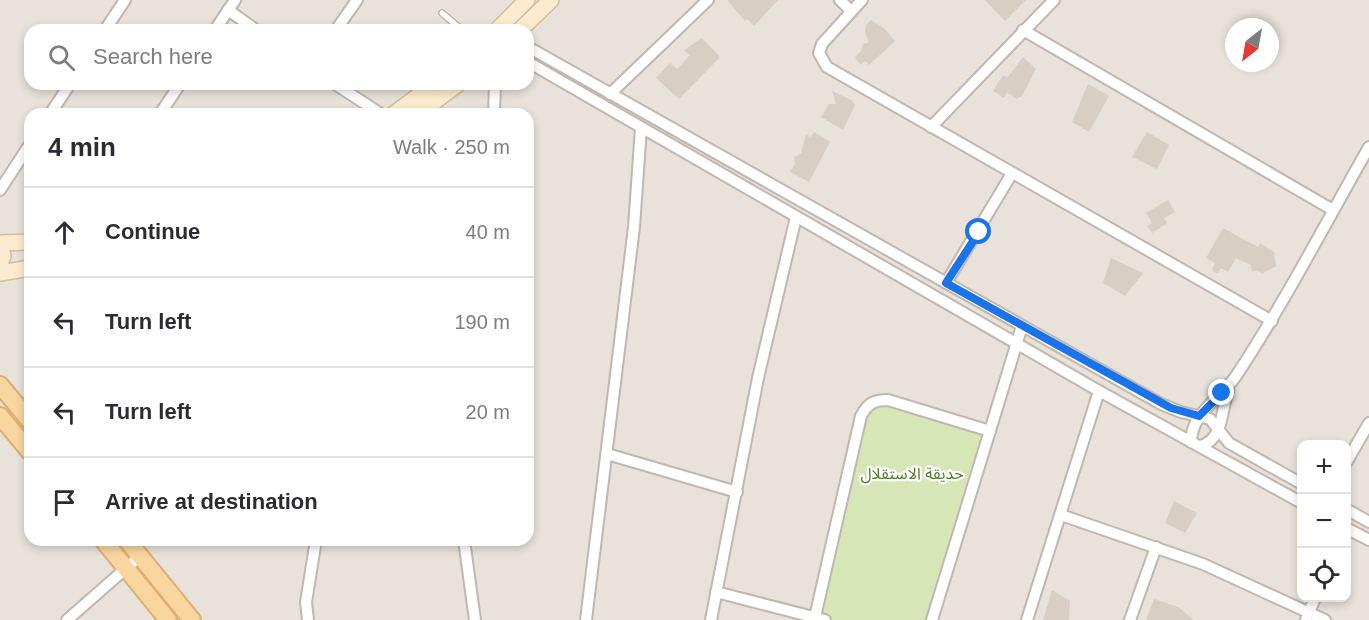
<!DOCTYPE html>
<html lang="en">
<head>
<meta charset="utf-8">
<style>
  body { margin:0; font-family:Helvetica,"Noto Sans Arabic",sans-serif; background:#f2f2f3; color:#2b2b33 }
  .controls { position:absolute; right:18px; bottom:18px; display:grid; overflow:hidden; border-radius:12px; box-shadow:0 3px 9px #0003 }
  .controls button { width:54px; height:54px; display:grid; place-items:center; padding:0; border:0; border-bottom:2px solid #e1e1e2; background:#fff; color:#2b2b33; font:30px sans-serif }
  .compass { position:absolute; left:1225px; top:18px; width:54px; height:54px; border-radius:50%; background:#fff; box-shadow:0 3px 9px #0003; rotate:211deg }
  .stop { position:absolute; width:18px; height:18px; margin:-14px; border:4px solid #1a73e8; border-radius:50%; background:#fff }
  .stop.end { background:#1a73e8; border-color:#fff; box-shadow:0 2px 6px #0008 }
  .list { margin:0; padding:0; list-style:none }
  h2 { display:flex; justify-content:space-between; align-items:center; height:78px; margin:0; padding:0 24px; font-size:26px }
  h2 small { font-size:20px; font-weight:400; color:#7c7c81 }
  .list li { display:grid; grid-template-columns:39px 1fr auto; gap:18px; align-items:center; box-sizing:border-box; height:90px; padding:0 24px; border-top:2px solid #e1e1e2 }
  .list b { display:block; font-size:22px; white-space:nowrap }
  .list em { font-size:20px; font-style:normal; color:#7c7c81 }
  .icon { flex:none; width:33px; height:33px; fill:none; stroke:currentColor; stroke-width:2; stroke-linecap:round; stroke-linejoin:round }
  .map { position:relative; flex:none; width:1369px; height:620px; overflow:hidden }
  .search { position:absolute; background:#fff; box-shadow:0 3px 9px #0003; left:24px; top:24px; width:510px; height:66px; display:flex; align-items:center; gap:15px; box-sizing:border-box; padding:0 21px; border-radius:18px; color:#7c7c81; font-size:22px }
  .panel { position:absolute; background:#fff; box-shadow:0 3px 9px #0003; left:24px; top:108px; width:510px; height:438px; border-radius:18px }
  .map>svg:first-child { display:block }
</style>
</head>
<body>
<div class="map">
<svg width="1369" height="620" viewBox="0 0 1369 620">
  <rect width="100%" height="100%" fill="#f5f1eb"/>
  <!-- residential -->
  <path fill="#e8e2da" fill-rule="evenodd" d="M0,0h1369v620h-1369zM1234,27h36v36h-36zM30,30h498v54h-498zM30,114h498v426h-498zM1302,444h44v154h-44z"/>
  <!-- green -->
  <path fill="#d7e6b6" d="M877,400l113,31 -58,189h-106l-11,-3 46,-201z"/>
  <!-- building -->
  <g fill="#d9cec4">
    <path d="M727,0h51l-24,26 -7,-7 -2,2z"/>
    <path d="M985,0h41l-21,21z"/>
    <path d="M871,20l14,9 10,12 -26,24 -4,-4 -4,4 -6,-7 6,-7 2,-7 6,-2 -4,-10 1,-7z"/>
    <path d="M702,38l18,19 -41,42 -23,-21 14,-15 7,6 13,-14 -6,-5z"/>
    <path d="M1023,57l13,12 -14,27 -6,3 -9,-7 -3,6 -11,-7 10,-16 5,2z"/>
    <path d="M1088,84l21,12 -20,36 -17,-10z"/>
    <path d="M832,91l19,9 4,5 -12,25 -22,-13 8,-13h7z"/>
    <path d="M814,132l16,10 -21,40 -19,-10 5,-8 -1,-6 7,-5 5,-18 5,2z"/>
    <path d="M1147,132l22,13 -12,24 -25,-12z"/>
    <path d="M1168,200l7,12 -11,6 3,5 -15,10 -5,-7 5,-3 -6,-10z"/>
    <path d="M1223,228l35,19 2,-4 14,9 2,14 -14,8 -4,-4 -6,2 -1,-7 -15,-7 -8,14 -7,-4 -3,5 -4,-1 -2,-3 3,-6 -9,-5z"/>
    <path d="M1111,258l32,15 -18,23 -22,-13z"/>
    <path d="M1174,501l23,12 -12,20 -20,-10z"/>
    <path d="M1052,590l18,11 -1,19h-26z"/>
    <path d="M1154,599l24,8 16,13h-48z"/>
  </g>
  <g fill="none" stroke-linecap="round" stroke-linejoin="round">
    <defs>
      <path id="lane" d="M442,13l20,17"/>
      <g id="street">
        <path d="M840,0l11,11"/>
        <path d="M862,0l-40,44 -3,9 8,14 445,254"/>
        <path d="M228,10l28,20"/>
        <path d="M105,30l20,-30"/>
        <path d="M215,30l20,-30"/>
        <path d="M336,30l21,-30"/>
        <path d="M1023,30l310,180"/>
        <path d="M528,47l633,357 20,8 29,7 19,24 73,41"/>
        <path d="M528,62l571,329 203,112"/>
        <path d="M335,84l46,30"/>
        <path d="M610,94l98,-94"/>
        <path d="M50,114l20,-30"/>
        <path d="M160,114l20,-30"/>
        <path d="M494,114l1,-30"/>
        <path d="M931,127l123,-127"/>
        <path d="M0,190l30,-46"/>
        <path d="M946,283l65,-108"/>
        <path d="M1191,442c0,-29 30,-44 45,-66 49,-74 89,-152 133,-229"/>
        <path d="M1200,446c24,-6 21,-36 28,-56"/>
        <path d="M607,454l130,38"/>
        <path d="M1346,463l23,-40"/>
        <path d="M1346,509l23,13"/>
        <path d="M1061,515l142,49 122,56"/>
        <path d="M1346,528l23,12"/>
        <path d="M464,540l11,80"/>
        <path d="M716,592l109,28"/>
        <path d="M815,617l46,-201c7,-13 13,-16 27,-16l102,31"/>
        <path d="M67,620l73,-64"/>
        <path d="M308,620l-2,-18 10,-62"/>
        <path d="M586,620l48,-393 7,-99"/>
        <path d="M711,620l47,-242 38,-161"/>
        <path d="M932,620l90,-294"/>
        <path d="M1027,620l72,-229"/>
        <path d="M1130,620l26,-73"/>
        <path d="M1306,620l9,-22"/>
      </g>
      <g id="secondary">
        <path d="M497,30l30,-30"/>
        <path d="M520,30l31,-30"/>
        <path d="M394,114l40,-30"/>
        <path d="M418,114l40,-30"/>
        <path d="M0,243l30,-1"/>
        <path d="M0,244l3,12 -3,9"/>
        <path d="M0,273l30,-5"/>
      </g>
      <g id="primary">
        <path d="M0,385l30,36"/>
        <path d="M0,416l30,36"/>
        <path d="M103,540l65,80"/>
        <path d="M127,540l65,80"/>
      </g>
    </defs>
    <!-- lane casing -->
    <use href="#lane" stroke="#c0b7ae" stroke-width="8"/>
    <!-- street casing -->
    <use href="#street" stroke="#c0b7ae" stroke-width="14"/>
    <!-- secondary casing -->
    <use href="#secondary" stroke="#d2be9d" stroke-width="18"/>
    <!-- primary casing -->
    <use href="#primary" stroke="#deb06f" stroke-width="20"/>
    <!-- lane -->
    <use href="#lane" stroke="#fff" stroke-width="5"/>
    <!-- street -->
    <use href="#street" stroke="#fff" stroke-width="10"/>
    <!-- secondary -->
    <use href="#secondary" stroke="#fcebce" stroke-width="15"/>
    <!-- primary -->
    <use href="#primary" stroke="#f9d5a0" stroke-width="16"/>
  </g>
  <g fill="none" stroke-linecap="round" stroke-linejoin="round">
    <!-- route -->
    <path stroke="#1a73e8" stroke-width="8" d="M979,232l-33,51 225,125 28,8 23,-23"/>
  </g>
  <g text-anchor="middle" stroke-width="4.5" stroke-linejoin="round" paint-order="stroke">
    <!-- park labels -->
    <g font-size="16" fill="#53792e" stroke="#fff">
      <text x="912" y="479">حديقة الاستقلال</text>
    </g>
  </g>
</svg>
<div class="controls">
<button>+</button>
<button>−</button>
<button><svg class="icon" aria-label="locate" viewBox="0 0 24 24"><circle cx="12" cy="12" r="6"/><path d="M12 2v4M12 18v4M2 12h4M18 12h4"/></svg></button>
</div>
<svg class="compass" viewBox="-18 -18 36 36"><path d="M0-13l5 13h-10z" fill="#e53935"/><path d="M0 13l5-13h-10z" fill="#7c7c81"/></svg>
<div class="stop" style="left:979px;top:232px"></div>
<div class="stop end" style="left:1222px;top:393px"></div>
<div class="search"><svg class="icon" aria-label="search" viewBox="0 0 24 24"><circle cx="10" cy="10" r="6"/><path d="M15 15l6 6"/></svg>Search here</div>
<section class="panel">
<h2>4 min<small>Walk · 250 m</small></h2>
<ul class="list">
<li><svg class="icon" aria-label="ahead" viewBox="0 0 24 24"><path d="M12 20V5M6 11l6-6 6 6"/></svg><div><b>Continue</b></div><em>40 m</em></li>
<li><svg class="icon" aria-label="left" viewBox="0 0 24 24"><path d="M17 20v-9H6M10 6l-5 5 5 5"/></svg><div><b>Turn left</b></div><em>190 m</em></li>
<li><svg class="icon" aria-label="left" viewBox="0 0 24 24"><path d="M17 20v-9H6M10 6l-5 5 5 5"/></svg><div><b>Turn left</b></div><em>20 m</em></li>
<li><svg class="icon" aria-label="arrive" viewBox="0 0 24 24"><path d="M6 21V4h12l-3 4 3 4H6"/></svg><div><b>Arrive at destination</b></div></li>
</ul>
</section>
</div>
</body>
</html>
